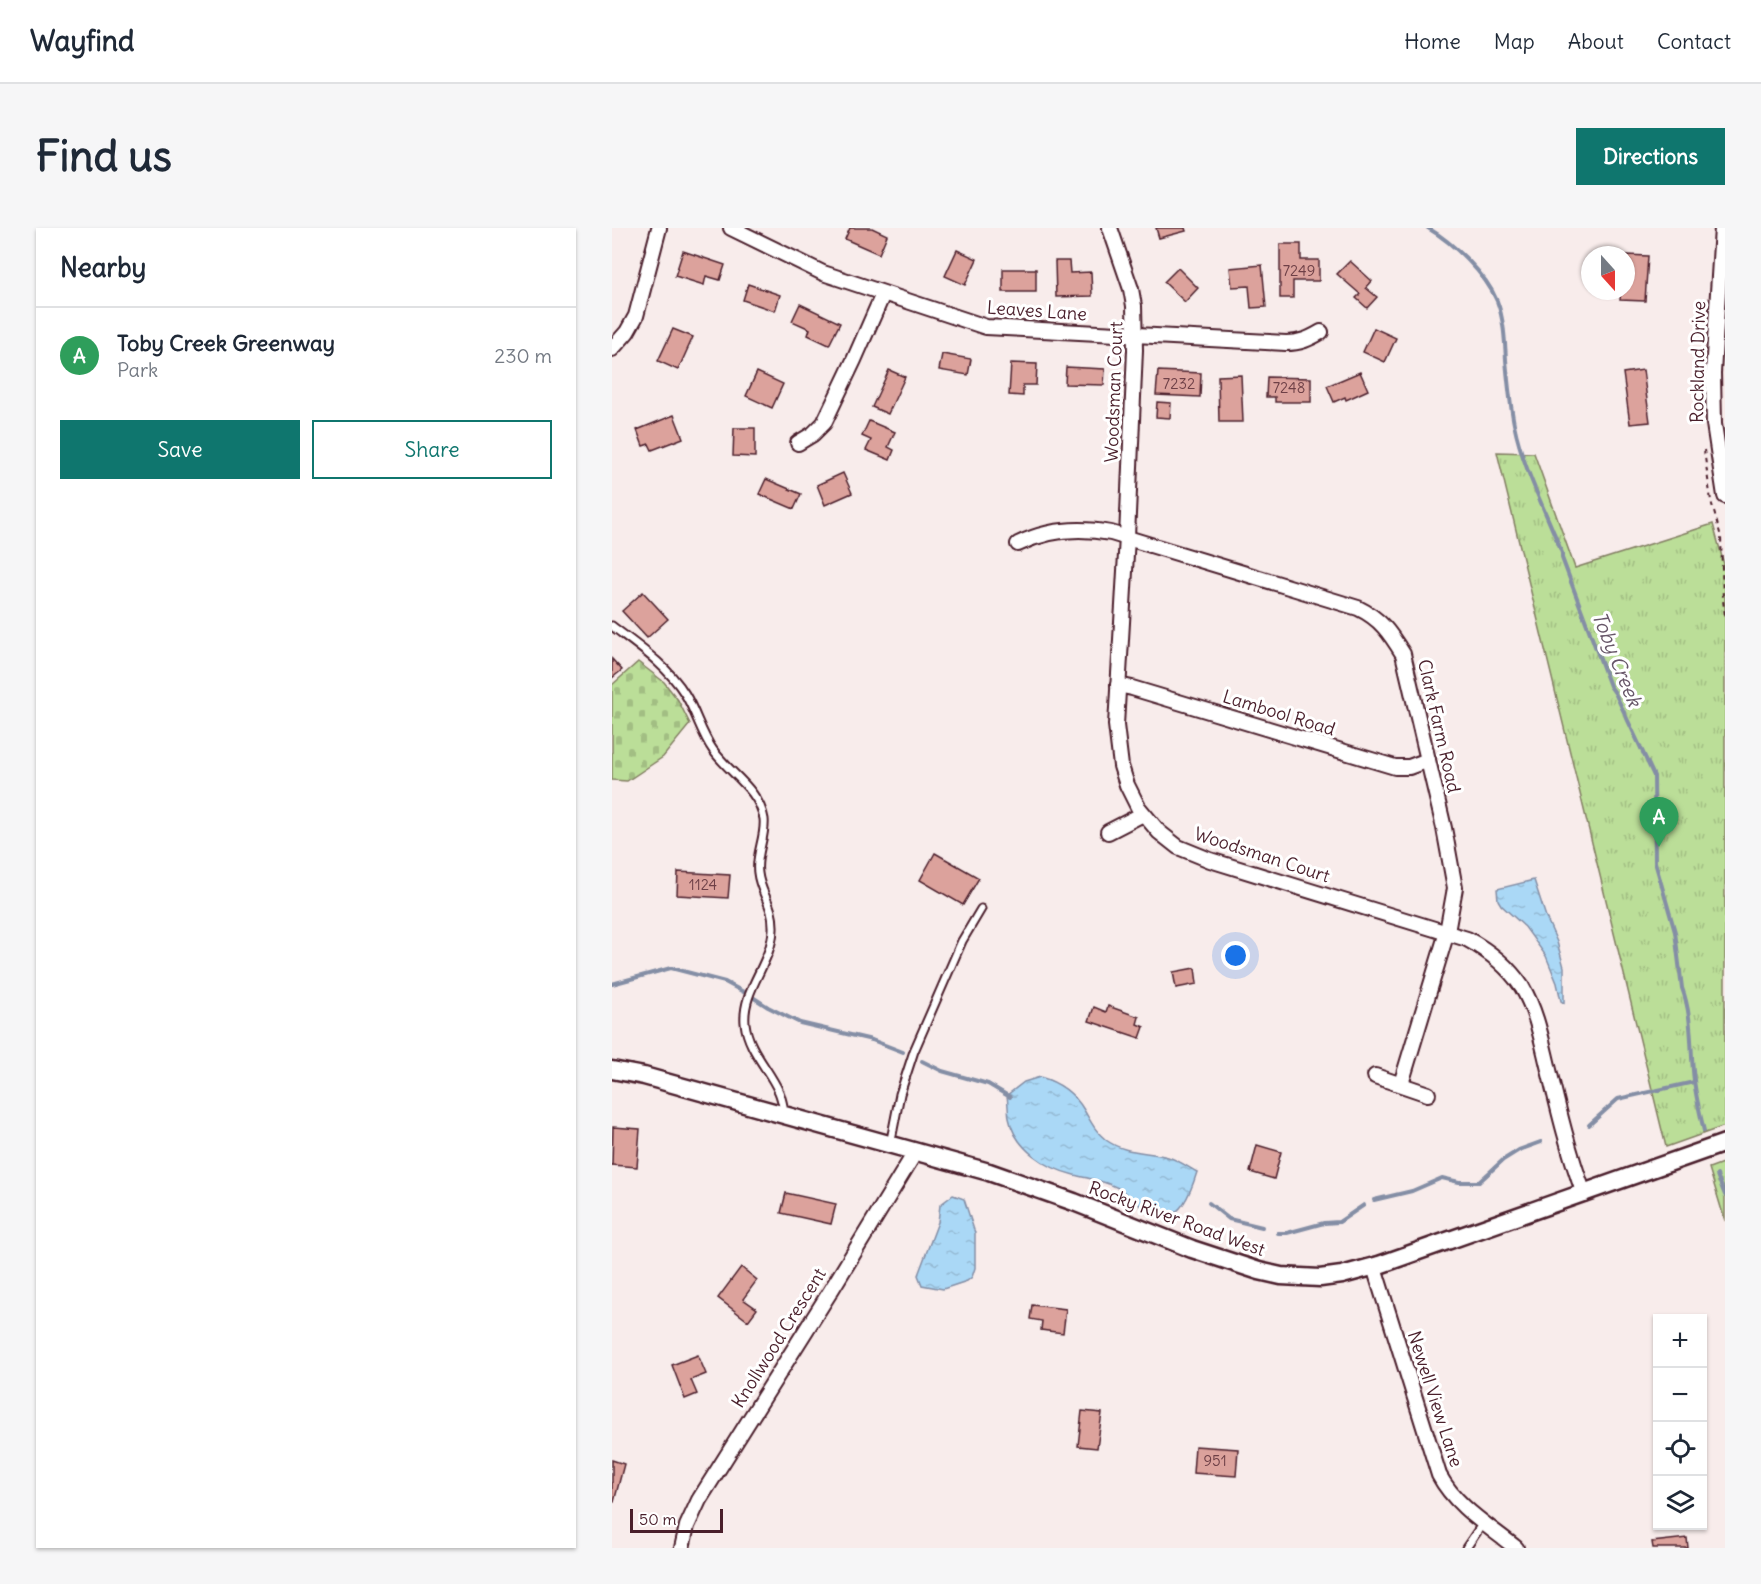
<!DOCTYPE html>
<html lang="en">
<head>
<meta charset="utf-8">
<style>
  body { margin:0; font-family:Delius,sans-serif; background:#f6f6f7; color:#1f2937 }
  .controls { position:absolute; right:18px; bottom:18px; display:grid; overflow:hidden; border-radius:0px; box-shadow:0 2px 4px #0004 }
  .controls button { width:54px; height:54px; display:grid; place-items:center; padding:0; border:0; border-bottom:2px solid #e0e1e3; background:#fff; color:#1f2937; font:30px sans-serif }
  .compass { position:absolute; left:969px; top:18px; width:54px; height:54px; border-radius:50%; background:#fff; box-shadow:0 2px 4px #0004; rotate:159deg }
  .scale { position:absolute; left:18px; bottom:15px; width:93px; box-sizing:border-box; padding-left:6px; border:3px solid #4a1f2b; border-top:0; font-size:16px; line-height:21px; white-space:nowrap; color:#4a1f2b; -webkit-text-stroke:4px #fff; paint-order:stroke }
  .you { position:absolute; left:624px; top:728px; width:21px; height:21px; margin:-15px; border:4px solid #fff; border-radius:50%; background:#1a73e8; box-shadow:0 0 0 9px #1a73e833 }
  .badge { display:grid; place-items:center; width:39px; height:39px; border-radius:50%; background:#0f766e; color:#fff; font-size:20px; font-weight:700 }
  .pin { position:absolute; translate:-50% -50px; filter:drop-shadow(0 2px 3px #0008) }
  .pin::after { content:''; position:absolute; top:32px; width:21px; height:18px; background:inherit; clip-path:polygon(0 0,100% 0,50% 100%) }
  .list { margin:0; padding:0; list-style:none }
  h2 { display:flex; justify-content:space-between; align-items:center; height:78px; margin:0; padding:0 24px; font-size:26px }
  h2 small { font-size:20px; font-weight:400; color:#747a83 }
  .list li { display:grid; grid-template-columns:39px 1fr auto; gap:18px; align-items:center; box-sizing:border-box; height:96px; padding:0 24px; border-top:2px solid #e0e1e3 }
  .list b { display:block; font-size:22px; white-space:nowrap }
  .list p { margin:0; font-size:20px; white-space:nowrap; color:#747a83 }
  .list em { font-size:20px; font-style:normal; color:#747a83 }
  .actions { display:flex; gap:12px; padding:18px 24px }
  .actions a { flex:1; padding:14px 0; border:2px solid #0f766e; border-radius:0px; text-align:center; font-size:21px; color:#0f766e }
  .actions .main { background:#0f766e; color:#fff }
  .icon { flex:none; width:33px; height:33px; fill:none; stroke:currentColor; stroke-width:2; stroke-linecap:round; stroke-linejoin:round }
  .map { position:relative; flex:none; width:1113px; height:1320px; overflow:hidden; border-radius:0px }
  header { display:flex; align-items:center; gap:36px; box-sizing:border-box; height:84px; padding:0 30px; background:#fff; border-bottom:2px solid #e0e1e3 }
  header strong { font-size:28px }
  nav { display:flex; gap:33px; margin-inline-start:auto; font-size:21px }
  .intro { display:flex; align-items:center; justify-content:space-between; box-sizing:border-box; height:144px; padding:0 36px }
  h1 { margin:0; font-size:42px }
  .button { padding:15px 27px; border-radius:0px; background:#0f766e; color:#fff; font-size:21px; font-weight:700 }
  main { display:flex; gap:36px; padding:0 36px }
  aside { flex:1; background:#fff; border-radius:0px; box-shadow:0 2px 4px #0004 }
  .map>svg:first-child { display:block }
</style>
</head>
<body>
<header>
<strong>Wayfind</strong>
<nav><a>Home</a><a>Map</a><a>About</a><a>Contact</a></nav>
</header>
<div class="intro"><h1>Find us</h1><a class="button">Directions</a></div>
<main>
<aside>
<h2>Nearby<small></small></h2>
<ul class="list">
<li><span class="badge" style="background:#2e9e5b">A</span><div><b>Toby Creek Greenway</b><p>Park</p></div><em>230 m</em></li>
</ul>
<div class="actions"><a class="main">Save</a><a>Share</a></div>
</aside>
<div class="map">
<svg width="1113" height="1320" viewBox="0 0 1113 1320">
  <defs>
    <pattern id="grass-tufts" width="24" height="20" patternUnits="userSpaceOnUse" patternTransform="scale(1.5)"><rect width="24" height="20" fill="#bbde98"/><path d="M3 7l-1-3M5 7V3M7 7l1-3M15 17l-1-3M17 17v-4M19 17l1-3" fill="none" stroke="#a2be83"/></pattern>
    <pattern id="cemetery-stones" width="16" height="16" patternUnits="userSpaceOnUse" patternTransform="scale(1.5)"><rect width="16" height="16" fill="#bbde98"/><path d="M2 7V4a2 2 0 0 1 4 0v3zM10 15v-3a2 2 0 0 1 4 0v3z" fill="#a2be83"/></pattern>
    <pattern id="water-ripples" width="26" height="14" patternUnits="userSpaceOnUse" patternTransform="scale(1.5)"><rect width="26" height="14" fill="#aad8f6"/><path d="M2 4q2-2 4 0t4 0M15 11q2-2 4 0t4 0" fill="none" stroke="#94b9d3"/></pattern>
  </defs>
  <rect width="100%" height="100%" fill="#f8eceb"/>
  <filter id="ink" filterUnits="userSpaceOnUse"><feTurbulence type="fractalNoise" baseFrequency=".0167" numOctaves="2"/><feDisplacementMap in="SourceGraphic" scale="12" xChannelSelector="R" yChannelSelector="G"/><feConvolveMatrix kernelMatrix="1 2 1 2 8 2 1 2 1" color-interpolation-filters="sRGB"/></filter>
  <g filter="url(#ink)">
    <!-- grass -->
    <g fill="url(#grass-tufts)" stroke="#827e62" stroke-width="1.5">
      <path d="M885,224l37,1 41,115 138,-44 12,44v558l-59,21z"/>
      <path d="M1113,934v59l-16,-53z"/>
    </g>
    <!-- cemetery -->
    <path fill="url(#cemetery-stones)" stroke="#827e62" stroke-width="1.5" d="M26,434l26,20 14,18 12,24 -27,33 -36,24 -15,-1v-95z"/>
    <!-- water -->
    <g fill="url(#water-ripples)" stroke="#848ea5" stroke-width="1.5">
      <path d="M922,652l12,37 11,25 7,25v36l-3,-2 -4,-18 -11,-27 -21,-29 -24,-22 -3,-5 -1,-11z"/>
      <path d="M428,849c18,5 34,16 44,33 7,12 11,21 22,30 19,14 41,11 62,17 10,3 20,10 29,15 -4,13 -13,41 -28,43 -21,4 -36,-18 -51,-27 -15,-8 -28,-9 -44,-13 -28,-7 -59,-26 -65,-57 -1,-7 -1,-15 -2,-23l17,-13z"/>
      <path d="M341,967l11,4 11,34v35l-3,9 -5,4 -24,8 -21,-4 -4,-10 20,-53 2,-17z"/>
    </g>
    <g fill="none" stroke-linecap="round" stroke-linejoin="round">
      <!-- stream -->
      <g stroke="#848ea5" stroke-width="4">
        <path d="M816,0c25,15 58,46 69,73 7,18 8,40 9,59 2,22 4,43 8,64 9,45 32,87 48,129v5l48,128 5,7 39,83 1,86 20,70 7,56c11,29 8,62 12,92 2,17 6,34 10,51"/>
        <path d="M0,756l59,-16 54,14 26,14 17,11 32,16 72,17 31,12"/>
        <path d="M310,833l20,10 46,13 22,13"/>
        <path d="M977,897l29,-26 76,-17"/>
        <path d="M1105,947l8,20"/>
        <path d="M762,972l38,-9 30,-13 17,4h20l24,-22 16,-10 22,-8"/>
        <path d="M597,975l20,16 33,8"/>
        <path d="M666,1005h9l37,-10 15,-1 25,-17"/>
      </g>
    </g>
    <!-- building -->
    <g fill="#dca29c" stroke="#4a1f2b" stroke-width="1.5">
      <path d="M238,0h22l15,7 -8,19 -34,-15z"/>
      <path d="M544,0h29l1,3 -27,7z"/>
      <path d="M668,16h21v16h18v21h-26v17h-13z"/>
      <path d="M345,22l20,9 -12,26 -20,-9z"/>
      <path d="M71,23l42,14 -5,15 -14,-4 -2,9 -29,-9z"/>
      <path d="M1014,27l22,1 -3,45 -25,-1 1,-9h5z"/>
      <path d="M443,33h14l1,12 21,-1 1,24 -36,1z"/>
      <path d="M738,33l22,20 -6,7 11,9 -10,11 -11,-10 4,-4 -23,-20z"/>
      <path d="M650,37l4,42 -15,1 -2,-22 -17,1 -2,-19z"/>
      <path d="M566,40l20,20 -13,14 -21,-20z"/>
      <rect x="391" y="41" width="33" height="23"/>
      <path d="M136,56l32,11 -5,16 -32,-11z"/>
      <path d="M188,76l40,19 -11,22 -21,-10 2,-6 -18,-8z"/>
      <path d="M762,100l22,10 -11,24 -22,-10z"/>
      <path d="M61,101l20,8 -15,33 -20,-9z"/>
      <path d="M330,126l29,5 -3,16 -29,-5z"/>
      <path d="M399,135l26,1 -1,21h-13v11l-14,-1z"/>
      <path d="M454,139l39,2 -1,16 -39,-1z"/>
      <path d="M277,142l16,7 -17,37 -16,-7z"/>
      <path d="M1031,142l7,52 -20,2 -7,-51z"/>
      <path d="M546,143l43,2 -1,24 -44,-2z"/>
      <path d="M145,144l26,12 -11,24 -26,-12z"/>
      <path d="M748,144l8,18 -22,10 -1,-3 -11,5 -7,-16z"/>
      <path d="M629,147l2,47h-24l-1,-46z"/>
      <path d="M655,149l44,1v24h-36v-5h-9z"/>
      <path d="M545,174l14,1 -1,15 -14,-1z"/>
      <path d="M62,187l9,23 -31,12 -3,-6 -6,2 -6,-16z"/>
      <path d="M257,193l26,11 -7,15 6,3 -4,10 -24,-10 5,-10 -9,-4z"/>
      <path d="M122,200h21v29l-22,-1z"/>
      <path d="M231,245l9,20 -27,12 -8,-20z"/>
      <path d="M154,251l35,15 -7,15 -35,-15z"/>
      <path d="M31,364l25,27 -21,19 -25,-27z"/>
      <path d="M0,431l10,11 -10,8z"/>
      <path d="M323,625l44,25 -16,27 -43,-25z"/>
      <path d="M66,644l52,3 -2,23 -51,-3z"/>
      <path d="M583,740l2,16 -21,4 -3,-16z"/>
      <path d="M496,778l31,11 -2,7 7,3 -4,11 -51,-17 5,-14 12,5z"/>
      <path d="M1,899l27,2 -3,38 -25,-2z"/>
      <path d="M645,917l24,7 -7,27 -24,-7z"/>
      <path d="M174,965l50,11 -5,20 -50,-11z"/>
      <path d="M129,1039l16,13 -14,19 14,10 -9,12 -30,-23z"/>
      <path d="M420,1077l34,4 -3,24 -22,-3 1,-9 -12,-2z"/>
      <path d="M86,1127l8,19 -15,6 6,14 -12,5 -13,-34z"/>
      <path d="M470,1183l20,2 -5,35 -19,-2z"/>
      <path d="M583,1218l43,3 -2,27 -43,-3z"/>
      <path d="M0,1232l12,4 -10,38h-2z"/>
      <path d="M1075,1310l1,10h-35l-1,-6z"/>
    </g>
    <g fill="none" stroke-linecap="round" stroke-linejoin="round">
      <defs>
        <g id="service">
          <path d="M0,398c26,20 55,39 73,68 11,18 16,39 28,56 16,23 46,39 51,69 2,18 -9,36 -6,54 2,20 16,32 15,56 -1,34 -31,60 -28,94 3,27 24,46 34,69 3,7 4,15 6,22"/>
          <path d="M278,917l10,-51 14,-43 48,-110 19,-32"/>
          <path d="M854,1320l17,-25"/>
        </g>
        <g id="minor">
          <path d="M119,0l92,45 163,54 300,16c14,0 23,-4 35,-11"/>
          <path d="M498,0l21,61 3,17 1,44 -8,187 -11,188 5,41 6,19 11,22 21,25 19,15 32,13 257,79c22,12 41,27 55,48 15,25 20,55 27,83 10,42 20,83 35,124"/>
          <path d="M1110,0l-9,145 1,51 11,72"/>
          <path d="M0,121l15,-17 9,-16 23,-88"/>
          <path d="M186,215l15,-9 11,-11 30,-63 29,-66"/>
          <path d="M406,316c30,-15 61,-17 93,-11l247,75c23,11 32,25 45,46l41,174 11,60 -8,44 -46,152"/>
          <path d="M506,457l14,3 263,79h14l19,-7"/>
          <path d="M496,604l35,-18"/>
          <path d="M763,848l53,18"/>
          <path d="M762,1039l65,208c17,32 50,51 77,73"/>
          <path d="M70,1320l5,-22 12,-26 131,-208 86,-141"/>
        </g>
        <path id="tertiary" d="M0,842l32,6 345,96 85,30 118,47 67,22 22,5 39,2 22,-3 37,-10 346,-122"/>
      </defs>
      <!-- service casing -->
      <use href="#service" stroke="#4a1f2b" stroke-width="11"/>
      <!-- minor casing -->
      <use href="#minor" stroke="#4a1f2b" stroke-width="18"/>
      <!-- tertiary casing -->
      <use href="#tertiary" stroke="#4a1f2b" stroke-width="21"/>
      <!-- path -->
      <path stroke="#4a1f2b" stroke-width="2" stroke-dasharray="4.5 4.5" stroke-linecap="butt" d="M1092,222l7,51 10,36 2,63 2,16"/>
      <!-- service -->
      <use href="#service" stroke="#fff" stroke-width="7"/>
      <!-- minor -->
      <use href="#minor" stroke="#fff" stroke-width="14"/>
      <!-- tertiary -->
      <use href="#tertiary" stroke="#fff" stroke-width="16"/>
    </g>
  </g>
  <g text-anchor="middle" stroke-width="6" stroke-linejoin="round" paint-order="stroke">
    <!-- number labels -->
    <g font-size="15" fill="#6e4047">
      <text x="687" y="48">7249</text>
      <text x="567" y="161">7232</text>
      <text x="677" y="165">7248</text>
      <text x="91" y="662">1124</text>
      <text x="603" y="1238">951</text>
    </g>
    <!-- street labels -->
    <g font-size="18" fill="#4a1f2b" stroke="#fff">
      <text transform="translate(425 83) rotate(4)" y="6">Leaves Lane</text>
      <text transform="translate(1086 134) rotate(-89)" y="6">Rockland Drive</text>
      <text transform="translate(502 164) rotate(-88)" y="6">Woodsman Court</text>
      <text transform="translate(667 485) rotate(17)" y="6">Lambool Road</text>
      <text transform="translate(827 498) rotate(77)" y="6">Clark Farm Road</text>
      <text transform="translate(650 627) rotate(18)" y="6">Woodsman Court</text>
      <text transform="translate(565 991) rotate(20)" y="6">Rocky River Road West</text>
      <text transform="translate(167 1110) rotate(-58)" y="6">Knollwood Crescent</text>
      <text transform="translate(823 1171) rotate(72)" y="6">Newell View Lane</text>
    </g>
    <!-- water labels -->
    <g font-size="20" font-style="italic" fill="#675668" stroke="#fff">
      <text transform="translate(1005 431) rotate(68)" y="7">Toby Creek</text>
    </g>
  </g>
</svg>
<div class="controls">
<button>+</button>
<button>−</button>
<button><svg class="icon" aria-label="locate" viewBox="0 0 24 24"><circle cx="12" cy="12" r="6"/><path d="M12 2v4M12 18v4M2 12h4M18 12h4"/></svg></button>
<button><svg class="icon" aria-label="layers" viewBox="0 0 24 24"><path d="M12 4l9 5-9 5-9-5zM3 14l9 5 9-5"/></svg></button>
</div>
<svg class="compass" viewBox="-18 -18 36 36"><path d="M0-13l5 13h-10z" fill="#e53935"/><path d="M0 13l5-13h-10z" fill="#747a83"/></svg>
<div class="scale">50 m</div>
<div class="you"></div>
<div class="pin badge" style="left:1047px;top:619px;background:#2e9e5b">A</div>
</div>
</main>
</body>
</html>
